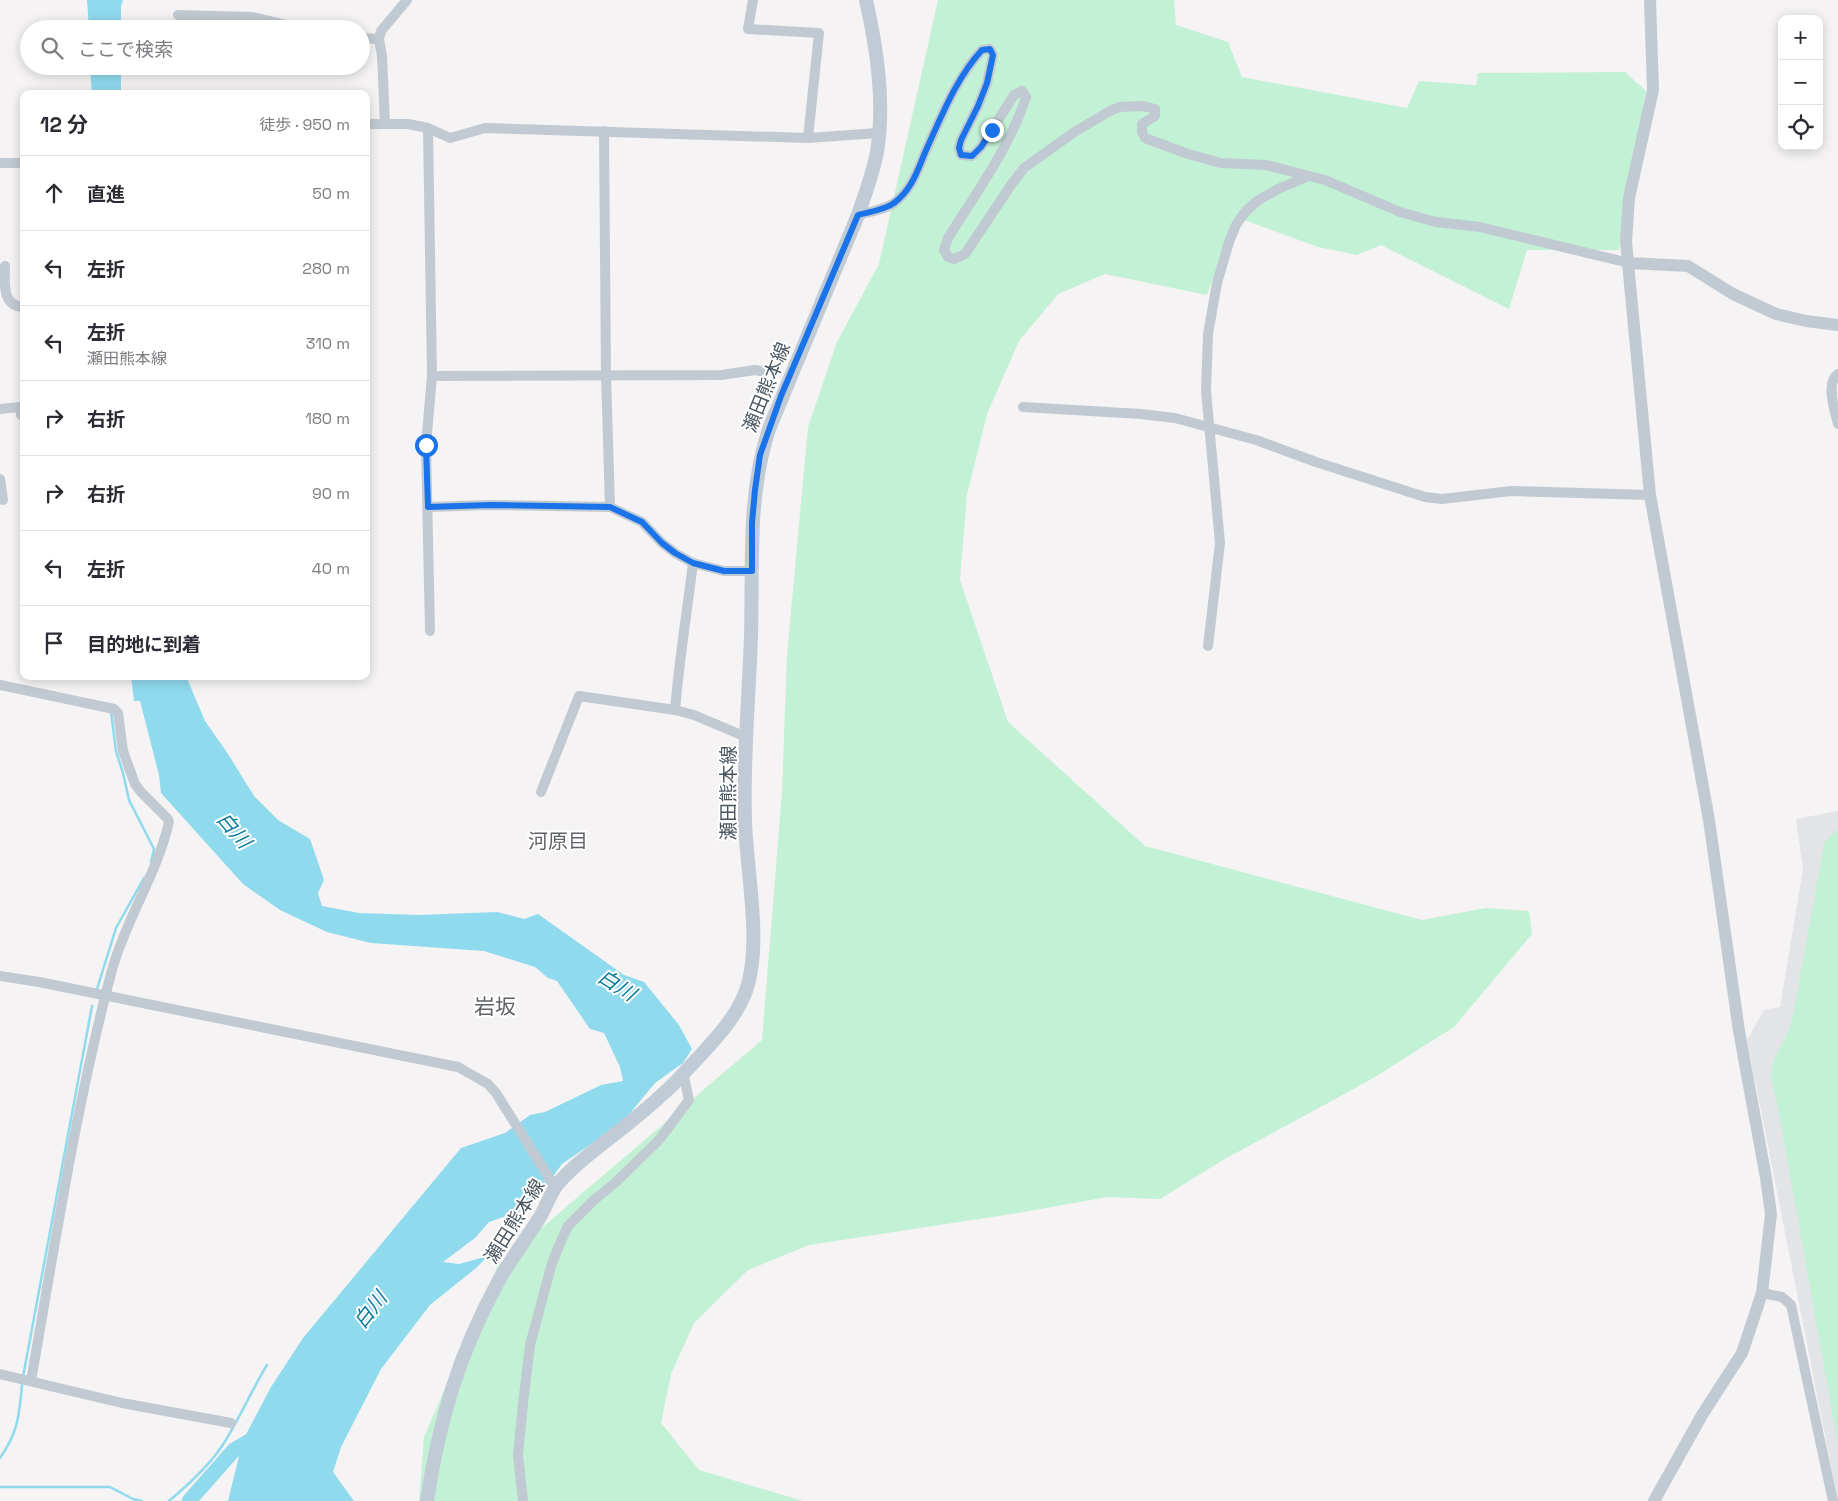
<!DOCTYPE html>
<html lang="ja">
<head>
<meta charset="utf-8">
<style>
  body { margin:0; font-family:"Space Grotesk","Noto Sans JP",sans-serif; background:#f2f2f3; color:#2b2b33 }
  .controls { position:absolute; right:15px; top:15px; display:grid; overflow:hidden; border-radius:10px; box-shadow:0 2px 12px #0003 }
  .controls button { width:45px; height:45px; display:grid; place-items:center; padding:0; border:0; border-bottom:1px solid #e1e1e2; background:#fff; color:#2b2b33; font:25px sans-serif }
  .stop { position:absolute; width:15px; height:15px; margin:-11px; border:4px solid #1a73e8; border-radius:50%; background:#fff }
  .stop.end { background:#1a73e8; border-color:#fff; box-shadow:0 1px 5px #0008 }
  .list { margin:0; padding:0; list-style:none }
  h2 { display:flex; justify-content:space-between; align-items:center; height:65px; margin:0; padding:0 20px; font-size:21px }
  h2 small { font-size:16px; font-weight:400; color:#7c7c81 }
  .list li { display:grid; grid-template-columns:32px 1fr auto; gap:15px; align-items:center; box-sizing:border-box; height:75px; padding:0 20px; border-top:1px solid #e1e1e2 }
  .list b { display:block; font-size:19px; white-space:nowrap }
  .list p { margin:0; font-size:16px; white-space:nowrap; color:#7c7c81 }
  .list em { font-size:16px; font-style:normal; color:#7c7c81 }
  .icon { flex:none; width:28px; height:28px; fill:none; stroke:currentColor; stroke-width:2; stroke-linecap:round; stroke-linejoin:round }
  .map { position:relative; flex:none; width:1838px; height:1501px; overflow:hidden }
  .search { position:absolute; background:#fff; box-shadow:0 2px 12px #0003; left:20px; top:20px; width:350px; height:55px; display:flex; align-items:center; gap:12px; box-sizing:border-box; padding:0 18px; border-radius:28px; color:#7c7c81; font-size:19px }
  .panel { position:absolute; background:#fff; box-shadow:0 2px 12px #0003; left:20px; top:90px; width:350px; height:590px; border-radius:10px }
  .map>svg:first-child { display:block }
</style>
</head>
<body>
<div class="map">
<svg width="1838" height="1501" viewBox="0 0 1838 1501">
  <rect width="100%" height="100%" fill="#f5f3f3"/>
  <!-- airport -->
  <path fill="#e2e4e7" d="M1838,811v690l-91,-461 17,-30 16,-3 23,-138 -7,-50z"/>
  <!-- green -->
  <g fill="#c3f1d5">
    <path d="M938,0h236l2,25 52,17 14,35 165,31 12,-27 57,4 2,-12 147,-1 21,19 -27,159h-92l-18,59 -128,-64 -24,10 -39,-8 -82,-30 -29,78 -102,-21 -47,20 -39,47 -32,73 -20,80 -7,86 48,142 137,124 277,74 64,-12 43,3 3,23 -78,93 -84,53 -147,80 -63,39 -53,-2 -83,15 -215,33 -61,25 -54,53 -23,51 -10,49 38,47 104,31h-384l5,-64 74,-172 264,-225 20,-248 5,-137 21,-228 29,-85 42,-78z"/>
    <path d="M1838,829v616l-62,-348c-14,-38 7,-44 16,-77l32,-176 5,-7z"/>
  </g>
  <!-- water -->
  <g fill="#90daee">
    <path d="M87,0h36l-2,6v23h-32z"/>
    <path d="M90,66h31v28h-29z"/>
    <path d="M131,676h55l19,45 23,33 26,42 24,24 32,19 14,41 -6,13 4,13 37,7 59,2 79,-3 27,7 14,-5 86,61 20,7 35,43 13,24 -9,14 -28,20 -32,39 -61,42 -32,44 -41,14 -14,16 -32,24 16,2 29,-8 -12,12 -46,37 -49,64 -40,78 -8,25 21,29h-126l15,-61 28,-53 32,-49 158,-190 44,-15 25,-18 15,-3 56,-27 22,-4 -3,-14 -16,-34 -14,-4 -33,-48 -9,-3 -13,-11 -51,-16 -113,-8 -44,-11 -47,-22 -37,-26 -82,-91 -2,-18 -19,-74h-6z"/>
  </g>
  <g fill="none" stroke-linecap="round" stroke-linejoin="round">
    <!-- stream -->
    <g stroke="#90daee" stroke-width="2.5">
      <path d="M111,712l5,39 7,22 6,27 25,49 -3,13"/>
      <path d="M97,989l19,-61 28,-50"/>
      <path d="M23,1377l69,-371"/>
      <path d="M0,1458c18,-26 19,-41 22,-73"/>
      <path d="M0,1487h110l23,12 9,2"/>
      <path d="M169,1501c19,-16 39,-34 53,-55 17,-26 29,-55 45,-81"/>
    </g>
    <!-- river -->
    <path stroke="#90daee" stroke-width="15" d="M189,1501l45,-51 24,-14"/>
    <!-- minor -->
    <g stroke="#c1cad2" stroke-width="10">
      <path d="M753,0l-5,29 71,4 -11,105"/>
      <path d="M178,15l74,2 52,12"/>
      <path d="M361,38l18,1"/>
      <path d="M366,124h42l20,4 22,10 35,-10 323,10 70,-5"/>
      <path d="M385,124l-3,-68 -3,-17 2,-8 26,-31"/>
      <path d="M428,128l4,248 -6,69 4,186"/>
      <path d="M604,131l2,244 4,132"/>
      <path d="M0,163h24"/>
      <path d="M858,215c10,-3 27,-5 36,-12 19,-14 24,-35 33,-55 15,-33 30,-71 55,-98l8,-1 3,6 -6,28 -9,23 -17,34 -2,8 2,7 11,1 9,-9 33,-52 8,-4 4,6c-16,50 -50,96 -78,141l-4,12 4,7 6,2 11,-5 46,-69 13,-17 49,-35 35,-21 11,-5 24,-1 12,3v7l-13,8v8l3,6 43,16 33,9 45,2 59,15 75,32 36,10 44,5 149,36"/>
      <path d="M5,266c0,17 -4,40 19,41"/>
      <path d="M1838,374c-13,8 -3,38 0,50"/>
      <path d="M432,376l289,-1 34,-5 6,1"/>
      <path d="M1023,407l118,7 34,4 81,22 60,22 109,35 17,2 69,-8 139,4"/>
      <path d="M0,409l20,-2 1,8"/>
      <path d="M0,479l3,21"/>
      <path d="M428,507l61,-2 121,2 32,15 20,21 13,10 18,10 31,8h28"/>
      <path d="M1208,646l12,-103 -14,-152 2,-57 9,-51 12,-41 7,-17 9,-13 12,-11 21,-12 31,-13"/>
      <path d="M0,685l114,24 4,4 5,38 12,33 6,8 27,27 1,3c-12,52 -43,97 -57,148 -36,135 -57,274 -81,411"/>
      <path d="M675,710c4,-49 12,-98 18,-147"/>
      <path d="M541,792l38,-96 96,14 19,5 52,22"/>
      <path d="M0,976l39,6 419,85 30,17 8,9 59,94"/>
      <path d="M1762,1293l20,4 9,8 42,196"/>
      <path d="M0,1374l122,29 109,20"/>
      <path d="M523,1501l-5,-46 5,-51 7,-59 22,-82 9,-22 7,-15 26,-26 22,-18 43,-42 30,-40 -6,-28"/>
    </g>
    <!-- tertiary -->
    <g stroke="#c1cad2" stroke-width="12">
      <path d="M1650,0l3,90 -24,108 -3,44 24,253 59,325 30,211 27,147 5,36 -9,79 -20,60 -40,62 -48,86"/>
      <path d="M1629,263l59,3 45,28 43,20 30,7 32,4"/>
    </g>
    <!-- secondary -->
    <path stroke="#c1cbd6" stroke-width="14" d="M427,1501c12,-81 32,-147 71,-219 13,-23 28,-43 42,-65 6,-10 10,-23 17,-32 13,-17 40,-37 58,-51 17,-13 34,-27 50,-42 12,-10 22,-23 33,-34 18,-20 35,-37 46,-62 20,-48 2,-124 1,-177 -2,-61 4,-122 6,-184 2,-69 -4,-139 18,-206l89,-214c7,-21 15,-41 19,-63 8,-50 0,-103 -11,-152"/>
  </g>
  <g fill="none" stroke-linecap="round" stroke-linejoin="round">
    <!-- route -->
    <path stroke="#1a73e8" stroke-width="6" d="M426,445l2,62 62,-2 120,2 32,15 20,21 13,10 18,10 31,8h28v-48l3,-33 5,-35 21,-59 77,-181c10,-3 27,-5 36,-12 19,-14 24,-35 33,-55 15,-33 30,-71 55,-98l8,-1 3,6 -6,28 -9,23 -17,34 -2,8 2,7 11,1 9,-9 11,-17"/>
  </g>
  <g text-anchor="middle" stroke-width="4" stroke-linejoin="round" paint-order="stroke">
    <!-- street labels -->
    <g font-size="19" fill="#4a5661" stroke="#fff">
      <text transform="translate(766 387) rotate(-68)" y="7">瀬田熊本線</text>
      <text transform="translate(728 793) rotate(-90)" y="7">瀬田熊本線</text>
      <text transform="translate(514 1221) rotate(-58)" y="7">瀬田熊本線</text>
    </g>
    <!-- water labels -->
    <g font-size="20" font-style="italic" fill="#0c7c9b" stroke="#fff">
      <text transform="translate(234 830) rotate(50)" y="7">白川</text>
      <text transform="translate(617 985) rotate(32)" y="7">白川</text>
      <text transform="translate(370 1310) rotate(-52)" y="7">白川</text>
    </g>
    <!-- neighbourhood labels -->
    <g font-size="20" fill="#5f6368" stroke="#fff">
      <text x="558" y="848">河原目</text>
    </g>
    <!-- quarter labels -->
    <g font-size="21" fill="#5f6368" stroke="#fff">
      <text x="495" y="1014">岩坂</text>
    </g>
  </g>
</svg>
<div class="controls">
<button>+</button>
<button>−</button>
<button><svg class="icon" aria-label="locate" viewBox="0 0 24 24"><circle cx="12" cy="12" r="6"/><path d="M12 2v4M12 18v4M2 12h4M18 12h4"/></svg></button>
</div>
<div class="stop" style="left:426px;top:445px"></div>
<div class="stop end" style="left:992px;top:130px"></div>
<div class="search"><svg class="icon" aria-label="search" viewBox="0 0 24 24"><circle cx="10" cy="10" r="6"/><path d="M15 15l6 6"/></svg>ここで検索</div>
<section class="panel">
<h2>12 分<small>徒歩 · 950 m</small></h2>
<ul class="list">
<li><svg class="icon" aria-label="ahead" viewBox="0 0 24 24"><path d="M12 20V5M6 11l6-6 6 6"/></svg><div><b>直進</b></div><em>50 m</em></li>
<li><svg class="icon" aria-label="left" viewBox="0 0 24 24"><path d="M17 20v-9H6M10 6l-5 5 5 5"/></svg><div><b>左折</b></div><em>280 m</em></li>
<li><svg class="icon" aria-label="left" viewBox="0 0 24 24"><path d="M17 20v-9H6M10 6l-5 5 5 5"/></svg><div><b>左折</b><p>瀬田熊本線</p></div><em>310 m</em></li>
<li><svg class="icon" aria-label="right" viewBox="0 0 24 24"><path d="M7 20v-9h11M14 6l5 5-5 5"/></svg><div><b>右折</b></div><em>180 m</em></li>
<li><svg class="icon" aria-label="right" viewBox="0 0 24 24"><path d="M7 20v-9h11M14 6l5 5-5 5"/></svg><div><b>右折</b></div><em>90 m</em></li>
<li><svg class="icon" aria-label="left" viewBox="0 0 24 24"><path d="M17 20v-9H6M10 6l-5 5 5 5"/></svg><div><b>左折</b></div><em>40 m</em></li>
<li><svg class="icon" aria-label="arrive" viewBox="0 0 24 24"><path d="M6 21V4h12l-3 4 3 4H6"/></svg><div><b>目的地に到着</b></div></li>
</ul>
</section>
</div>
</body>
</html>
